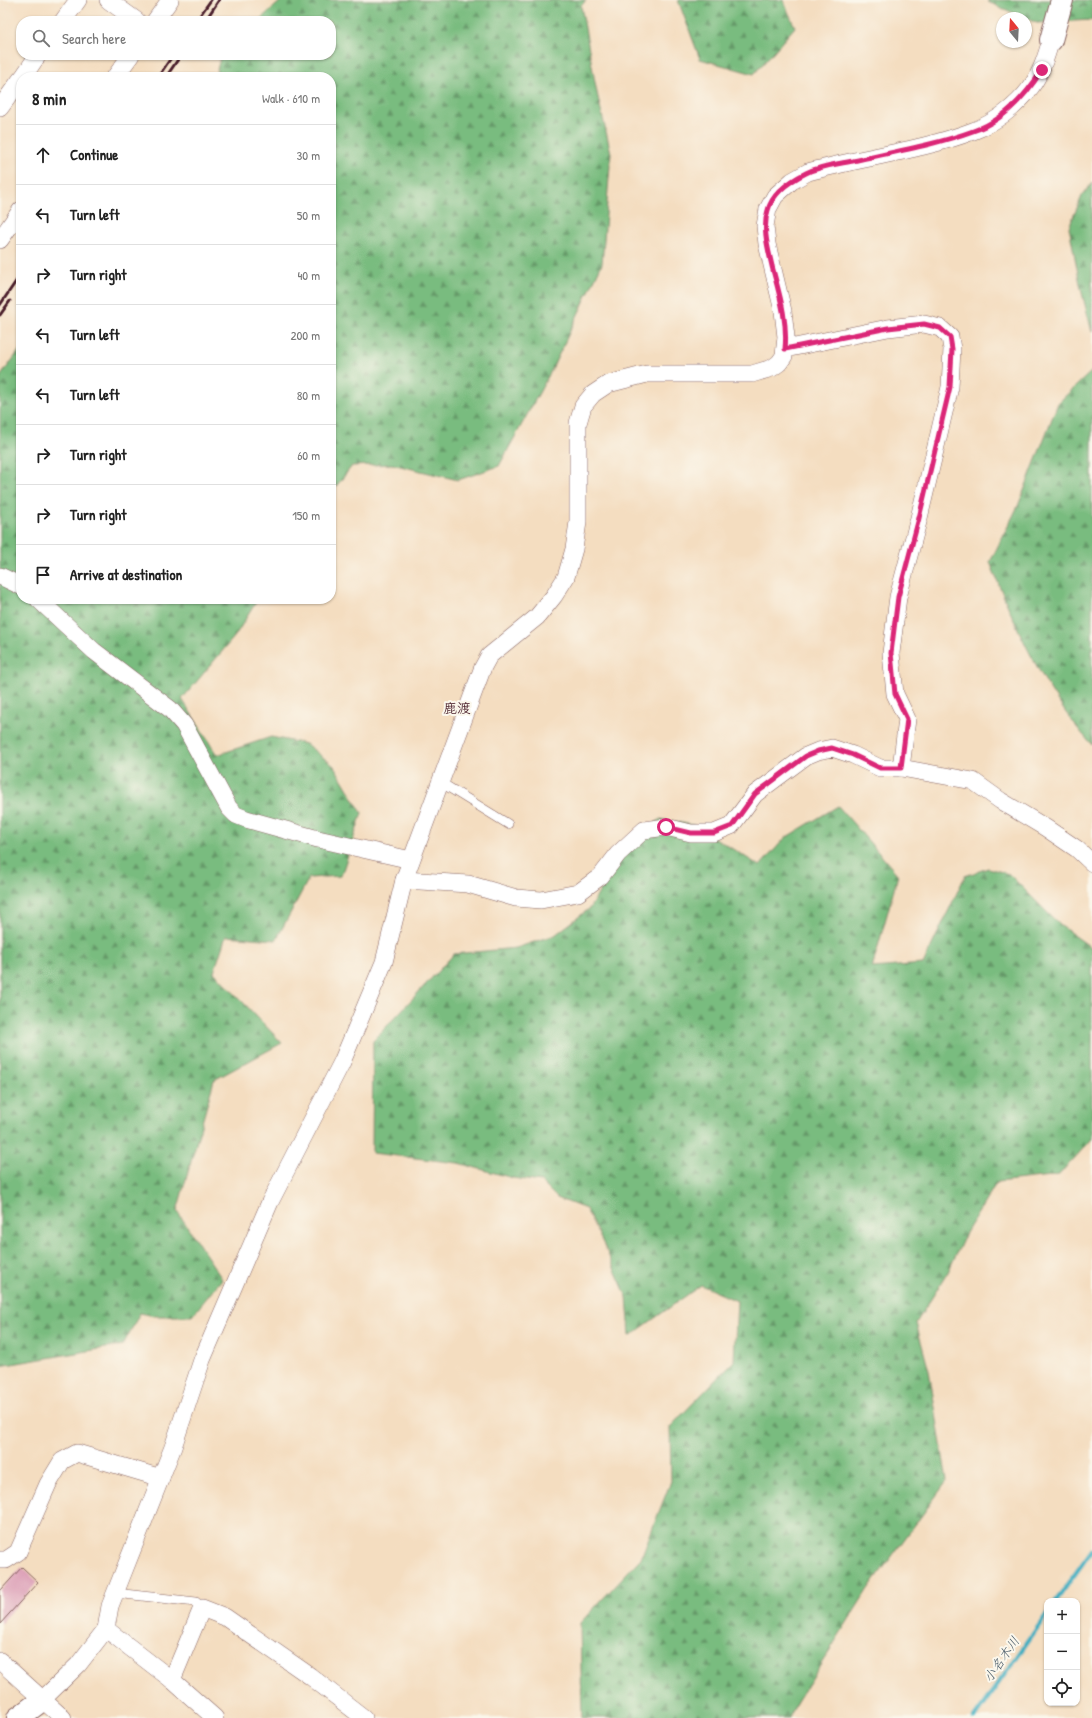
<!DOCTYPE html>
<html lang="en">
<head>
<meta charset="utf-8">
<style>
  body { margin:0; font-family:"Patrick Hand","Klee One",sans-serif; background:#f2f2f2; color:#222 }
  .controls { position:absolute; right:12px; bottom:12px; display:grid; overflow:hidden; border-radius:8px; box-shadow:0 1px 3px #0004 }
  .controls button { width:36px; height:36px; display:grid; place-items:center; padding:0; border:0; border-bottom:1px solid #e0e0e0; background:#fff; color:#222; font:20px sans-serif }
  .compass { position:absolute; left:996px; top:12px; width:36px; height:36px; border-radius:50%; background:#fff; box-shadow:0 1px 3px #0004; rotate:342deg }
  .stop { position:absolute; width:12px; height:12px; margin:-9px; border:3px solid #db2777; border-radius:50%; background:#fff }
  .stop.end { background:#db2777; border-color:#fff; box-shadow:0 1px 4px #0008 }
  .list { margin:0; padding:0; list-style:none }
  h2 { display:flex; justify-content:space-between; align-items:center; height:52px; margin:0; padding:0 16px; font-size:17px }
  h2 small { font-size:13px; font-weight:400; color:#767676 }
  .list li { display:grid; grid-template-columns:26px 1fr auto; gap:12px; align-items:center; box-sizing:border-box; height:60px; padding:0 16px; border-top:1px solid #e0e0e0 }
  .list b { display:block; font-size:15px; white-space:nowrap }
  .list em { font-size:13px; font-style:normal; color:#767676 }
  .icon { flex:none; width:22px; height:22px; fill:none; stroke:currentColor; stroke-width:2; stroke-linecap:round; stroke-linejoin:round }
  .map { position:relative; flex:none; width:1092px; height:1718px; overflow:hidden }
  .search { position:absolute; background:#fff; box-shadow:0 1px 3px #0004; left:16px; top:16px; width:320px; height:44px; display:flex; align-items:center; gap:10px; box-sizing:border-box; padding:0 14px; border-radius:16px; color:#767676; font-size:15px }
  .panel { position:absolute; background:#fff; box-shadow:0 1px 3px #0004; left:16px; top:72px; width:320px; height:532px; border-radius:16px }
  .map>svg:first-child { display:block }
</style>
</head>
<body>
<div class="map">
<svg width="1092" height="1718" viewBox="0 0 1092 1718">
  <defs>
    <pattern id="forest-firs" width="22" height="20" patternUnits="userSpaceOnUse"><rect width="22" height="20" fill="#79bc7f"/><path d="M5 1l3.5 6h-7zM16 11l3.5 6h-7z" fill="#659868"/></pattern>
  </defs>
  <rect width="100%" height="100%" fill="#fbf7ec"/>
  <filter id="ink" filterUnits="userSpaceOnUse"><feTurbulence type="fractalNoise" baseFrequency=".025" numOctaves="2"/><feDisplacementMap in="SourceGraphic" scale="8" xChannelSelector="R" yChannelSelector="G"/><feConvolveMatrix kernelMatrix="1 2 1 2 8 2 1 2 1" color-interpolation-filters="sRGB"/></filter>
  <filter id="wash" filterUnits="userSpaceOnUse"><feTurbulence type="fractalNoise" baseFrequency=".012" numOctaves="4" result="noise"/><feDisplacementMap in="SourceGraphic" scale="16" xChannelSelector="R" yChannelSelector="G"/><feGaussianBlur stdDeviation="0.9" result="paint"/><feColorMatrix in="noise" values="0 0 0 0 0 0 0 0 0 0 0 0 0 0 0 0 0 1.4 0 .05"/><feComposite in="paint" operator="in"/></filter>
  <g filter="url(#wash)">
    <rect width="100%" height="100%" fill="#f4ddc0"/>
    <!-- forest -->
    <g fill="url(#forest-firs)" stroke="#626e55">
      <path d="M282,0h304l-5,6 16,87 14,60 -9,111 -51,107 -52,95 -41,14 -66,-16 -40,2 -21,27v-416h-116l6,-22h110v-34h-73z"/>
      <path d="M678,0h105l12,27 -41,47 -54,-15z"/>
      <path d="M988,0h104v20l-55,3 -49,-21z"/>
      <path d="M1092,183v149l-11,-43 -12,-62 13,-31z"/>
      <path d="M21,348v251h237l-23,37 -53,63 35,56 54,-18 35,7 28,22 28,47 -21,63 -32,2 -33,62 -50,-4 -12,36 68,71 -68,37 -37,131 45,68 -30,37h-38l-14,-3 -17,32 -123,21v-989z"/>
      <path d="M1092,371v374c-48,-53 -77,-118 -102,-183l28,-56 40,-103z"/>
      <path d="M838,806l60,69 -26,93 51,-4 42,-88 23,-8 21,6 52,52 31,22v191l-33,36 -62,7 -31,51 -18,39 -32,51 13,48 18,110 -79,108 -72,115 -7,14h-207l-2,-95 61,-65 30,-77 -1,-54 64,-66 3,-60 -36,-16 -71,51 -3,-39 -24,-54 -17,-34 -29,-11 -16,-16 -28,-4 -55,-15 -86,-10 1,-112 81,-87 62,-6 39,-13 34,-26 34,-55 37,-35 34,6 66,41 25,-28z"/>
    </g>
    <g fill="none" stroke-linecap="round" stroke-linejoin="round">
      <!-- stream -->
      <g stroke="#43afc1" stroke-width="4.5">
        <path d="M1056,1601l36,-51"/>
        <path d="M974,1718l73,-104"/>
      </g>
    </g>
    <g id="blocks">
      <!-- building -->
      <path fill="#dc9eb6" d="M22,1567l16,15 -38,42v-33z"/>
    </g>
  </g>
  <g filter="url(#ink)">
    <use href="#blocks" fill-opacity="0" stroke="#86625f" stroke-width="1"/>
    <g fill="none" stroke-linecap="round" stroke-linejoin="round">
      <defs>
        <g id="lane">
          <path d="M440,782l68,42"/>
          <path d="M115,1593l81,9 6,6"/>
        </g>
        <g id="street">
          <path d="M108,0l29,21"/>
          <path d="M63,21l15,-21"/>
          <path d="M155,21l15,-21"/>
          <path d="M23,77l15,-22"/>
          <path d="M115,77l16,-22"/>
          <path d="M0,108l21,-29"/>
          <path d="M0,240l21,-30"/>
          <path d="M785,349l103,-21 36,-4 16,4 10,9 2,12 -2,38 -31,131 -21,79 -7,56 4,41 12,25 -6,49"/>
          <path d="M0,576l21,10"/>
          <path d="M38,599l56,52 76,58 14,16 45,83 7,7 10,4 72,20 93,21"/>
          <path d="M404,880l64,4 48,14 25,2 37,-7 23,-17 17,-22 26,-24 22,-3 25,6h23l17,-7 24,-32 51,-38 12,-5 14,-3 21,7 27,13h21l72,13 28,20 45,27 31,21 15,14"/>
          <path d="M0,1560h6l12,-8 30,-68 14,-23 15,-8 84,25"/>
          <path d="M106,1629l66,51 43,38"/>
          <path d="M0,1661l63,57"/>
          <path d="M172,1680l30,-72 23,9 85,59 54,42"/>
          <path d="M42,1700l36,-35 28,-36 4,-23 63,-159 29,-87 68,-158 72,-140 42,-100 20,-82 79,-213 6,-11 48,-39 17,-21 12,-19 8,-28 4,-27v-99l5,-17 10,-12 15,-10 39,-10h105l20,-6 7,-5 5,-7 2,-19 -3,-26 -16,-67 -2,-18 3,-17 7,-13 17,-15 16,-9c54,-15 113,-21 165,-41 22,-8 44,-25 58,-44 10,-14 15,-30 20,-47"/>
        </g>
        <g id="secondary">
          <path d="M1051,40l11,-40"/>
          <path d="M18,1718l24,-18"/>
        </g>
      </defs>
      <!-- lane casing -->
      <use href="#lane" stroke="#86625f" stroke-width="10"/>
      <!-- street casing -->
      <use href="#street" stroke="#86625f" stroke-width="18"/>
      <!-- secondary casing -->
      <use href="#secondary" stroke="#86625f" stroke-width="24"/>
      <!-- lane -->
      <use href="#lane" stroke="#fff" stroke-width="9"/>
      <!-- street -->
      <use href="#street" stroke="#fff" stroke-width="17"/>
      <!-- secondary -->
      <use href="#secondary" stroke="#fff" stroke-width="22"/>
      <!-- rail -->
      <g stroke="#4a1f2b" stroke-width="3">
        <path d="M196,21l15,-21"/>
        <path d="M205,21l14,-21"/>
        <path d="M158,77l15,-22"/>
        <path d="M166,77l15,-22"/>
        <path d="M0,305l21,-31"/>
        <path d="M0,315l10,-14"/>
      </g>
    </g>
  </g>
  <g fill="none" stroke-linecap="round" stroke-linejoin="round" filter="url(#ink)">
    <!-- route -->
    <path stroke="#db2777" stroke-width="5" d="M666,827l25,6h23l18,-7 23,-32 51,-38 12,-5 14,-3 21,7 27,13h21l6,-49 -12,-25 -4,-41 7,-56 21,-79 31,-131 2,-38 -2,-12 -10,-9 -16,-4 -36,4 -103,21c3,-28 -6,-56 -13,-83 -4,-18 -10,-38 -4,-56 5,-18 22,-29 38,-37 14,-7 32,-9 47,-12 40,-9 82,-16 120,-30 30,-10 52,-34 69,-61"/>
  </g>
  <g text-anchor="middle" stroke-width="4" stroke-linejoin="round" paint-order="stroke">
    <!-- water labels -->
    <g font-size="13" font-style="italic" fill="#475967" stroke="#fbf7ec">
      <text transform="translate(1001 1659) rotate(-55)" y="5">小名木川</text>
    </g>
    <!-- quarter labels -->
    <g font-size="14" font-weight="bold" fill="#4a1f2b" stroke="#fbf7ec">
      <text x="457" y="713">鹿渡</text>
    </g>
  </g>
</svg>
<div class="controls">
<button>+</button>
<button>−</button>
<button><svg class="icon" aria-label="locate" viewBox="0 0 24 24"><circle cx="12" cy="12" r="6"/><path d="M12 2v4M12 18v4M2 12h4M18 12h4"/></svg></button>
</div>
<svg class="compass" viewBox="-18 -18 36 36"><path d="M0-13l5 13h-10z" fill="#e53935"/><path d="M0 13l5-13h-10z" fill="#767676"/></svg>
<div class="stop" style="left:666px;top:827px"></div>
<div class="stop end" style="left:1042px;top:70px"></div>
<div class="search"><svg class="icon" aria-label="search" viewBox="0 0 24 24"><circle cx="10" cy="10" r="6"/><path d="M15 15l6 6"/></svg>Search here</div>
<section class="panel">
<h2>8 min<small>Walk · 610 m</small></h2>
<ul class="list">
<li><svg class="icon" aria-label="ahead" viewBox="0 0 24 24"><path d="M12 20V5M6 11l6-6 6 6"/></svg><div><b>Continue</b></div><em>30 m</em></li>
<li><svg class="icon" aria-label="left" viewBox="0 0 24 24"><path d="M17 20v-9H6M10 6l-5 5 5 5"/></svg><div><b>Turn left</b></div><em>50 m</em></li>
<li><svg class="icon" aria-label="right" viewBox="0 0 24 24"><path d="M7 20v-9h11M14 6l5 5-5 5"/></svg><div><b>Turn right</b></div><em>40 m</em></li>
<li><svg class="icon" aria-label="left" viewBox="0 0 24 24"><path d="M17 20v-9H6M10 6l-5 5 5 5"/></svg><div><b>Turn left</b></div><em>200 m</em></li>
<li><svg class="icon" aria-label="left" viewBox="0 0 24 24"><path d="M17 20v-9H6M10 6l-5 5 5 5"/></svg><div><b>Turn left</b></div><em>80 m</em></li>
<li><svg class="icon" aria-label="right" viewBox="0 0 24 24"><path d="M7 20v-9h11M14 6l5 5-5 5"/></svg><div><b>Turn right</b></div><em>60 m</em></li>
<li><svg class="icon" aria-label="right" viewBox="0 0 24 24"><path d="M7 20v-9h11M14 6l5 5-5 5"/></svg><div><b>Turn right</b></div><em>150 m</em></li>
<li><svg class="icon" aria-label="arrive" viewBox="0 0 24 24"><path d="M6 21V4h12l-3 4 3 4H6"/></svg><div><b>Arrive at destination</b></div></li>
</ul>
</section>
</div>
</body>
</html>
